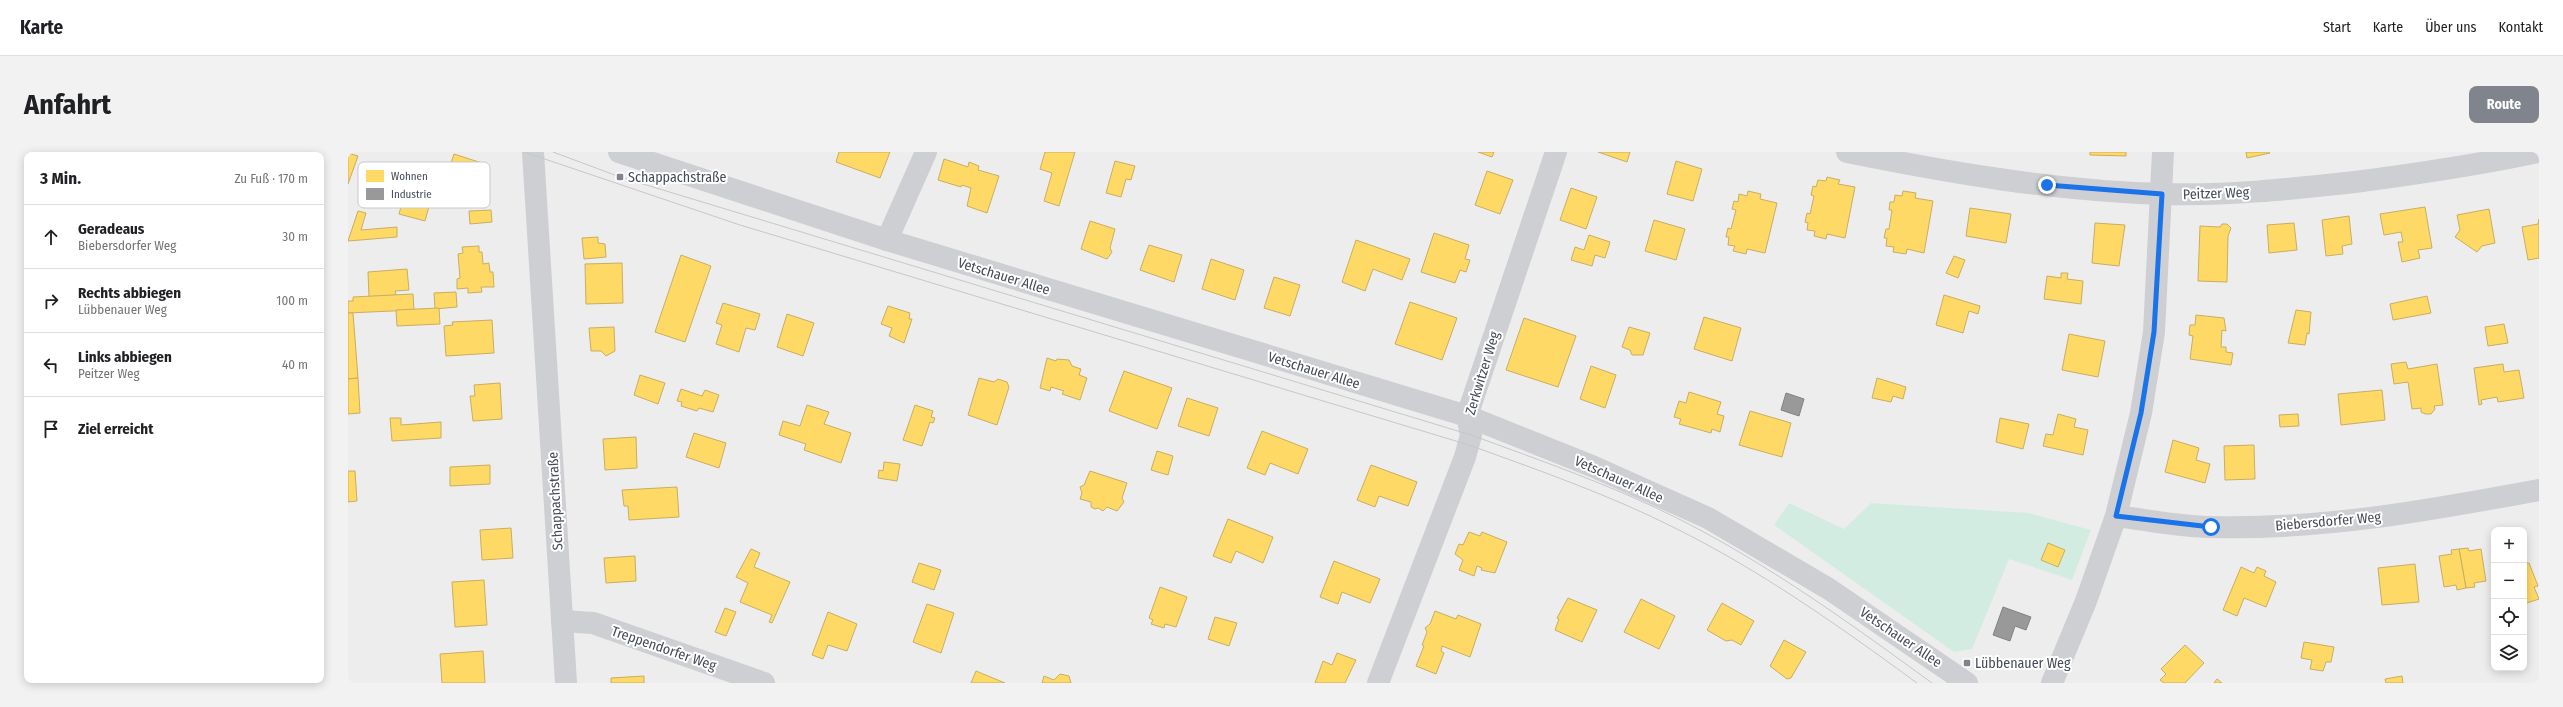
<!DOCTYPE html>
<html lang="de">
<head>
<meta charset="utf-8">
<style>
  body { margin:0; font-family:"Fira Sans Condensed",sans-serif; background:#f2f2f2; color:#202124 }
  .controls { position:absolute; right:12px; bottom:12px; display:grid; overflow:hidden; border-radius:8px; box-shadow:0 2px 10px #0003 }
  .controls button { width:36px; height:36px; display:grid; place-items:center; padding:0; border:0; border-bottom:1px solid #e0e0e0; background:#fff; color:#202124; font:20px sans-serif }
  .stop { position:absolute; width:12px; height:12px; margin:-9px; border:3px solid #1a73e8; border-radius:50%; background:#fff }
  .stop.end { background:#1a73e8; border-color:#fff; box-shadow:0 1px 4px #0008 }
  .list { margin:0; padding:0; list-style:none }
  h2 { display:flex; justify-content:space-between; align-items:center; height:52px; margin:0; padding:0 16px; font-size:17px }
  h2 small { font-size:13px; font-weight:400; color:#757577 }
  .list li { display:grid; grid-template-columns:26px 1fr auto; gap:12px; align-items:center; box-sizing:border-box; height:64px; padding:0 16px; border-top:1px solid #e0e0e0 }
  .list b { display:block; font-size:15px; white-space:nowrap }
  .list p { margin:0; font-size:13px; white-space:nowrap; color:#757577 }
  .list em { font-size:13px; font-style:normal; color:#757577 }
  .icon { flex:none; width:22px; height:22px; fill:none; stroke:currentColor; stroke-width:2; stroke-linecap:round; stroke-linejoin:round }
  .map { position:relative; flex:none; width:2191px; height:531px; overflow:hidden; border-radius:8px }
  header { display:flex; align-items:center; gap:24px; box-sizing:border-box; height:56px; padding:0 20px; background:#fff; border-bottom:1px solid #e0e0e0 }
  header strong { font-size:19px }
  nav { display:flex; gap:22px; margin-inline-start:auto; font-size:14px }
  .intro { display:flex; align-items:center; justify-content:space-between; box-sizing:border-box; height:96px; padding:0 24px }
  h1 { margin:0; font-size:28px }
  .button { padding:10px 18px; border-radius:8px; background:#80848d; color:#fff; font-size:14px; font-weight:700 }
  main { display:flex; gap:24px; padding:0 24px }
  aside { flex:1; background:#fff; border-radius:8px; box-shadow:0 2px 10px #0003 }
  .map>svg:first-child { display:block }
</style>
</head>
<body>
<header>
<strong>Karte</strong>
<nav><a>Start</a><a>Karte</a><a>Über uns</a><a>Kontakt</a></nav>
</header>
<div class="intro"><h1>Anfahrt</h1><a class="button">Route</a></div>
<main>
<aside>
<h2>3 Min.<small>Zu Fuß · 170 m</small></h2>
<ul class="list">
<li><svg class="icon" aria-label="ahead" viewBox="0 0 24 24"><path d="M12 20V5M6 11l6-6 6 6"/></svg><div><b>Geradeaus</b><p>Biebersdorfer Weg</p></div><em>30 m</em></li>
<li><svg class="icon" aria-label="right" viewBox="0 0 24 24"><path d="M7 20v-9h11M14 6l5 5-5 5"/></svg><div><b>Rechts abbiegen</b><p>Lübbenauer Weg</p></div><em>100 m</em></li>
<li><svg class="icon" aria-label="left" viewBox="0 0 24 24"><path d="M17 20v-9H6M10 6l-5 5 5 5"/></svg><div><b>Links abbiegen</b><p>Peitzer Weg</p></div><em>40 m</em></li>
<li><svg class="icon" aria-label="arrive" viewBox="0 0 24 24"><path d="M6 21V4h12l-3 4 3 4H6"/></svg><div><b>Ziel erreicht</b></div></li>
</ul>
</aside>
<div class="map">
<svg width="2191" height="531" viewBox="0 0 2191 531">
  <rect width="100%" height="100%" fill="#eeeded"/>
  <!-- green -->
  <path fill="#d2ece2" d="M1441,351l55,26 27,-26 157,10 63,17 -19,50 -63,-21 -37,90 -18,3 -180,-127z"/>
  <!-- homes -->
  <g fill="#ffd966" stroke="#c7ae62">
    <path d="M491,0h51l-10,26 -44,-16z"/>
    <path d="M697,0h30l-16,54 -15,-5 8,-28 -12,-4z"/>
    <path d="M1130,0h16l-2,5z"/>
    <path d="M1250,0h32l-3,10z"/>
    <path d="M1742,0h36v4l-36,-1z"/>
    <path d="M1898,0h23l1,1 -23,5z"/>
    <path d="M0,1l10,3 -10,28z"/>
    <path d="M106,2l31,10 -7,21 -6,-2 -2,8 -20,-6 3,-9 -6,-1z"/>
    <path d="M596,7l24,8 1,-5 10,4 -1,4 21,6 -12,37 -20,-7 4,-18 -9,-3 -1,2 -23,-7z"/>
    <path d="M767,9l20,5 -4,14 -5,-1 -5,18 -15,-4z"/>
    <path d="M1328,9l26,8 -9,32 -26,-7z"/>
    <path d="M1139,19l26,9 -13,34 -25,-9z"/>
    <path d="M1479,25l13,3 -2,4 17,3 -10,51 -18,-4 -1,5 -12,-3 1,-5 -8,-1 1,-7 -3,-1 2,-9 3,1 4,-18 -3,-1 2,-9 3,1 2,-7 8,1z"/>
    <path d="M1223,36l26,9 -11,32 -26,-9z"/>
    <path d="M1400,39l13,3 -1,5 17,4 -12,50 -18,-4 -1,5 -13,-3 2,-5 -7,-1 1,-8h-3l2,-9 3,1 5,-19 -4,-1 2,-8 4,1 1,-8 8,2z"/>
    <path d="M1555,39l13,2 -1,5 18,3 -9,52 -17,-4 -1,5 -13,-2 1,-5 -8,-1 1,-8h-3l2,-9h3l3,-19h-3l1,-8h4l1,-7 7,1z"/>
    <path d="M57,40l26,7 -6,22 -26,-7z"/>
    <path d="M2077,55l7,41 -14,2 2,8 -18,4 -4,-20h5l-2,-10 -17,3 -4,-21z"/>
    <path d="M1622,56l41,6 -5,29 -40,-7z"/>
    <path d="M2141,57l6,34 -13,3 -5,6 -22,-15 5,-7 -3,-15z"/>
    <path d="M143,58l1,12 -22,2 -1,-13z"/>
    <path d="M10,59l8,2 -5,17 36,-3v10l-49,4z"/>
    <path d="M2001,64l3,28 -10,2 1,8 -17,2 -4,-36z"/>
    <path d="M2191,67v39l-11,2 -6,-33 16,-3z"/>
    <path d="M1306,68l31,9 -9,31 -31,-9z"/>
    <path d="M742,69l25,8 -5,19 2,4 -5,7 -26,-10z"/>
    <path d="M1747,71l30,2 -6,41 -27,-3z"/>
    <path d="M1946,71l3,27 -28,3 -2,-28z"/>
    <path d="M1874,72h5l4,4 -3,8 -1,46 -29,-1 2,-55 20,1z"/>
    <path d="M1086,81l35,12 -4,14 5,1 -4,12 -6,-2 -5,13 -34,-11z"/>
    <path d="M1241,83l21,7 -5,16 -10,-3 -3,11 -21,-6 4,-13 9,3z"/>
    <path d="M250,85v6l7,1 1,13 -22,2 -2,-21z"/>
    <path d="M1008,88l54,19 -8,21 -29,-11 -8,22 -23,-9z"/>
    <path d="M801,93l33,10 -8,27 -34,-12z"/>
    <path d="M131,94v6h3l1,12 6,-1 1,9h3l1,15h-13l1,5 -14,1v-5l-11,1v-10l3,-1 -2,-24 5,-1 -1,-6z"/>
    <path d="M333,103l30,11 -26,76 -30,-10z"/>
    <path d="M1606,104l11,4 -7,18 -12,-5z"/>
    <path d="M863,107l33,11 -9,30 -33,-11z"/>
    <path d="M274,111l1,40 -37,1 -1,-40z"/>
    <path d="M59,117l2,21 -14,1 1,4 -27,2 -1,-25z"/>
    <path d="M1713,121h7l-1,6 16,2 -2,23 -37,-5 3,-23 14,2z"/>
    <path d="M926,125l26,8 -10,31 -26,-8z"/>
    <path d="M108,140l1,15 -22,2 -1,-16z"/>
    <path d="M65,142l1,16 -66,3v-12h5v-4z"/>
    <path d="M1596,143l36,11 -2,8 -9,-3 -6,22 -27,-8z"/>
    <path d="M2079,144l4,17 -38,7 -3,-16z"/>
    <path d="M1062,150l47,16 -15,42 -47,-16z"/>
    <path d="M375,151l37,11 -5,16 -9,-2 -7,24 -23,-8 6,-19 -6,-2z"/>
    <path d="M540,154l22,7 -1,6h3l-8,24 -15,-7 3,-8 -11,-4z"/>
    <path d="M91,156l1,16 -43,2 -1,-16z"/>
    <path d="M1948,158l15,2 -2,22 -2,-1 -2,12 -17,-2z"/>
    <path d="M0,161h5l5,65 -10,1z"/>
    <path d="M439,162l27,9 -11,33 -26,-9z"/>
    <path d="M1848,163l28,3 2,13 -4,-1 -1,17h5v5l7,1 -2,12 -41,-6 3,-23 -4,-1 1,-10h5z"/>
    <path d="M1356,165l37,11 -9,33 -38,-12z"/>
    <path d="M1176,166l52,18 -18,51 -52,-17z"/>
    <path d="M144,168l2,33 -48,3 -2,-30 9,-1 -1,-3z"/>
    <path d="M2156,172l4,19 -20,3 -3,-19z"/>
    <path d="M266,175l1,24 -9,5 -5,-5h-10l-2,-23z"/>
    <path d="M1281,175l21,6 -7,22h-11l-2,-5 -8,-3z"/>
    <path d="M1721,182l36,7 -7,36 -36,-7z"/>
    <path d="M699,206l9,3 1,-2 12,1 3,6 9,3 -2,6 8,3 -7,22 -18,-6 2,-3 -13,-4 -1,4 -10,-3z"/>
    <path d="M2058,210l2,7 29,-5 6,41 -9,1 1,3 -4,5h-6l-4,-2v-4l-9,1 -4,-27 -14,2 -3,-20z"/>
    <path d="M2155,212l1,8 15,-2 5,28 -26,4 -1,-5 -16,3 1,4 -3,1 -5,-37z"/>
    <path d="M1243,214l25,9 -11,33 -25,-9z"/>
    <path d="M776,219l48,17 -15,41 -48,-18z"/>
    <path d="M292,223l25,8 -7,21 -24,-9z"/>
    <path d="M10,226l2,35 -12,1v-35z"/>
    <path d="M631,226l15,4 4,-3 9,3 2,5 -12,38 -29,-10z"/>
    <path d="M1529,226l29,9 -3,12 -10,-3 -2,6 -19,-4z"/>
    <path d="M152,231l2,36 -29,2 -3,-25h5l-1,-11z"/>
    <path d="M333,237l21,7 3,-6 14,5 -6,17 -14,-4 -2,3 -16,-5 1,-4 -5,-1z"/>
    <path d="M2034,238l3,30 -44,5 -3,-31z"/>
    <path d="M1341,240l32,10 -4,12 7,2 -4,16 -8,-3 -1,4 -32,-9 2,-5 -7,-2 5,-16 7,2z"/>
    <path d="M839,246l31,10 -9,28 -31,-10z"/>
    <path d="M459,253l22,7 -5,12 27,9 -10,30 -37,-13 2,-6 -27,-9 4,-14 17,5z"/>
    <path d="M567,253l18,6 -2,6 4,1 -2,5 -3,-1 -8,24 -19,-6z"/>
    <path d="M1402,259l41,12 -9,34 -43,-12z"/>
    <path d="M1710,262l18,5 -2,8 14,3 -5,25 -40,-9 3,-12 7,1z"/>
    <path d="M1950,262l1,12 -19,1 -1,-12z"/>
    <path d="M42,266h11v7l40,-3v16l-49,3z"/>
    <path d="M1652,266l29,6 -6,25 -27,-7z"/>
    <path d="M914,279l46,18 -10,25 -28,-11 -5,12 -18,-7z"/>
    <path d="M346,281l32,10 -7,25 -33,-11z"/>
    <path d="M288,285l1,31 -32,2 -2,-31z"/>
    <path d="M1825,288l26,8 -3,12 14,4 -5,19 -40,-11z"/>
    <path d="M1906,293l1,34 -30,1 -1,-34z"/>
    <path d="M809,299l16,5 -5,19 -17,-5z"/>
    <path d="M536,310l16,2 -3,17 -19,-3 1,-8 4,1z"/>
    <path d="M142,313v19l-40,2v-19z"/>
    <path d="M1023,313l46,17 -9,24 -29,-10 -4,11 -18,-7z"/>
    <path d="M0,319h7l2,30 -9,1z"/>
    <path d="M742,319l37,12 -5,15 2,4 -7,9 -10,-4 -4,4 -5,-3 -3,1 -4,-2v-5l-11,-3 2,-6 -2,-6 4,-2z"/>
    <path d="M329,335l2,30 -50,3 -1,-14h-4l-2,-16z"/>
    <path d="M880,367l45,18 -10,26 -27,-12 -5,12 -18,-7z"/>
    <path d="M163,376l2,30 -31,2 -2,-30z"/>
    <path d="M1121,380l11,4 2,-4 25,10 -12,31 -14,-3 1,-2 -5,-2 -3,10 -15,-6 4,-10 -8,-6 4,-10 4,1z"/>
    <path d="M1700,391l17,7 -7,17 -17,-7z"/>
    <path d="M2120,396l1,3 12,-2 5,32 -12,2 1,4 -9,1 -7,-39z"/>
    <path d="M403,397l9,4 -6,14 36,15 -18,41 -3,-1 3,-7 -32,-13 8,-19 -12,-6z"/>
    <path d="M2111,397l7,39 -9,2 -1,-5 -12,2 -5,-31 13,-2 -1,-4z"/>
    <path d="M287,404l1,25 -30,2 -2,-25z"/>
    <path d="M986,409l46,18 -10,24 -28,-11 -4,12 -18,-7z"/>
    <path d="M571,411l22,7 -7,20 -22,-8z"/>
    <path d="M2181,411l9,23 -4,1 5,12 -15,5v-40z"/>
    <path d="M2067,412l4,38 -37,3 -4,-37z"/>
    <path d="M1893,415l13,6 3,-6 9,4 -2,5 12,6 -10,25 -22,-9 -7,18 -14,-6z"/>
    <path d="M136,428l3,45 -32,2 -3,-45z"/>
    <path d="M812,435l27,10 -11,30 -11,-3 -1,4 -13,-4 2,-4 -4,-2z"/>
    <path d="M1220,446l29,12 -15,32 -27,-12 4,-11 -2,-1z"/>
    <path d="M1293,447l34,17 -16,33 -35,-17z"/>
    <path d="M1374,451l32,18 -13,24 -9,-5 -6,1 -19,-11z"/>
    <path d="M579,452l27,9 -13,40 -28,-11z"/>
    <path d="M377,456l11,4 -10,24 -11,-4z"/>
    <path d="M1087,459l21,8 2,-4 23,9 -11,33 -28,-11 -1,5 3,2 -8,21 -20,-8 8,-20 -2,-1 5,-13 -2,-4 5,-4z"/>
    <path d="M480,460l29,12 -10,27 -19,-6 -5,14 -11,-4z"/>
    <path d="M867,465l22,6 -8,23 -21,-7z"/>
    <path d="M1436,488l22,12 -15,26 -4,1 -17,-13z"/>
    <path d="M1956,490l30,5 -3,15h-5l-3,9 -13,-2 2,-9 -11,-2z"/>
    <path d="M1837,493l19,18 -19,20h-21l-4,-3 6,-6 -5,-5z"/>
    <path d="M135,499l2,32h-43l-2,-29z"/>
    <path d="M989,501l19,7 -11,23h-30l8,-22 9,4z"/>
    <path d="M628,519l29,12h-34z"/>
    <path d="M712,522l9,2 2,7h-29l2,-7 10,4z"/>
    <path d="M296,524v7h-33v-5z"/>
    <path d="M2054,524l1,7h-17l-1,-4z"/>
    <path d="M1869,527l5,4h-8z"/>
  </g>
  <!-- industry -->
  <g fill="#999" stroke="#808286">
    <path d="M1438,241l18,6 -5,17 -18,-6z"/>
    <path d="M1655,455l28,10 -5,13 -11,-4 -5,15 -17,-6z"/>
  </g>
  <g fill="none" stroke-linecap="round" stroke-linejoin="round">
    <!-- minor -->
    <g stroke="#cecfd3" stroke-width="22">
      <path d="M185,0l33,531"/>
      <path d="M1499,0c104,21 209,39 316,42 64,2 128,-5 192,-12 61,-8 123,-17 183,-30"/>
      <path d="M539,88l39,-88"/>
      <path d="M1768,364c32,4 64,11 96,11 110,3 219,-17 327,-37"/>
      <path d="M214,469l31,2 171,60"/>
      <path d="M1030,531l87,-226 6,-22 -4,-19 89,-264"/>
      <path d="M1704,531l34,-82 30,-85 25,-103 13,-81 9,-180"/>
    </g>
    <!-- tertiary -->
    <path stroke="#cecfd3" stroke-width="22" d="M271,0l268,88 580,176 125,50 116,52 121,71 138,94"/>
    <!-- tram -->
    <g stroke="#c6c7c9" stroke-width="1">
      <path d="M176,0l216,73 729,220c69,25 138,49 204,82 87,43 166,99 244,156"/>
      <path d="M205,0l67,25 851,258c71,26 143,51 210,85 90,46 170,104 251,163"/>
    </g>
  </g>
  <g fill="none" stroke-linecap="round" stroke-linejoin="round">
    <!-- route -->
    <path stroke="#1a73e8" stroke-width="5" d="M1699,33l115,9 -8,138 -13,81 -25,103 95,11"/>
  </g>
  <!-- markers -->
  <g fill="#80848d" stroke="#fff" stroke-width="1.5">
    <rect x="268" y="21" width="8" height="8" rx="2"/>
    <rect x="1615" y="507" width="8" height="8" rx="2"/>
  </g>
  <g text-anchor="middle" stroke-width="4" stroke-linejoin="round" paint-order="stroke">
    <!-- poi labels -->
    <g font-size="14" fill="#454b59" stroke="#fff" text-anchor="start">
      <text x="280" y="30">Schappachstraße</text>
      <text x="1627" y="516">Lübbenauer Weg</text>
    </g>
    <!-- street labels -->
    <g font-size="14" fill="#454b59" stroke="#fff">
      <text transform="translate(1868 41) rotate(-2)" y="5">Peitzer Weg</text>
      <text transform="translate(656 124) rotate(17)" y="5">Vetschauer Allee</text>
      <text transform="translate(966 218) rotate(17)" y="5">Vetschauer Allee</text>
      <text transform="translate(1134 221) rotate(-73)" y="5">Zerkwitzer Weg</text>
      <text transform="translate(1271 327) rotate(24)" y="5">Vetschauer Allee</text>
      <text transform="translate(207 349) rotate(-93)" y="5">Schappachstraße</text>
      <text transform="translate(1980 369) rotate(-5)" y="5">Biebersdorfer Weg</text>
      <text transform="translate(1553 485) rotate(34)" y="5">Vetschauer Allee</text>
      <text transform="translate(316 496) rotate(19)" y="5">Treppendorfer Weg</text>
    </g>
  </g>
  <!-- legend -->
  <rect x="10" y="10" width="132" height="46" rx="6" fill="#fff" stroke="#c7c9cd" stroke-width="1"/>
  <rect x="18" y="18" width="18" height="12" fill="#ffd966"/>
  <rect x="18" y="36" width="18" height="12" fill="#999"/>
  <g font-size="11" fill="#454b59">
    <text x="43" y="28">Wohnen</text>
    <text x="43" y="46">Industrie</text>
  </g>
</svg>
<div class="controls">
<button>+</button>
<button>−</button>
<button><svg class="icon" aria-label="locate" viewBox="0 0 24 24"><circle cx="12" cy="12" r="6"/><path d="M12 2v4M12 18v4M2 12h4M18 12h4"/></svg></button>
<button><svg class="icon" aria-label="layers" viewBox="0 0 24 24"><path d="M12 4l9 5-9 5-9-5zM3 14l9 5 9-5"/></svg></button>
</div>
<div class="stop" style="left:1863px;top:375px"></div>
<div class="stop end" style="left:1699px;top:33px"></div>
</div>
</main>
</body>
</html>
